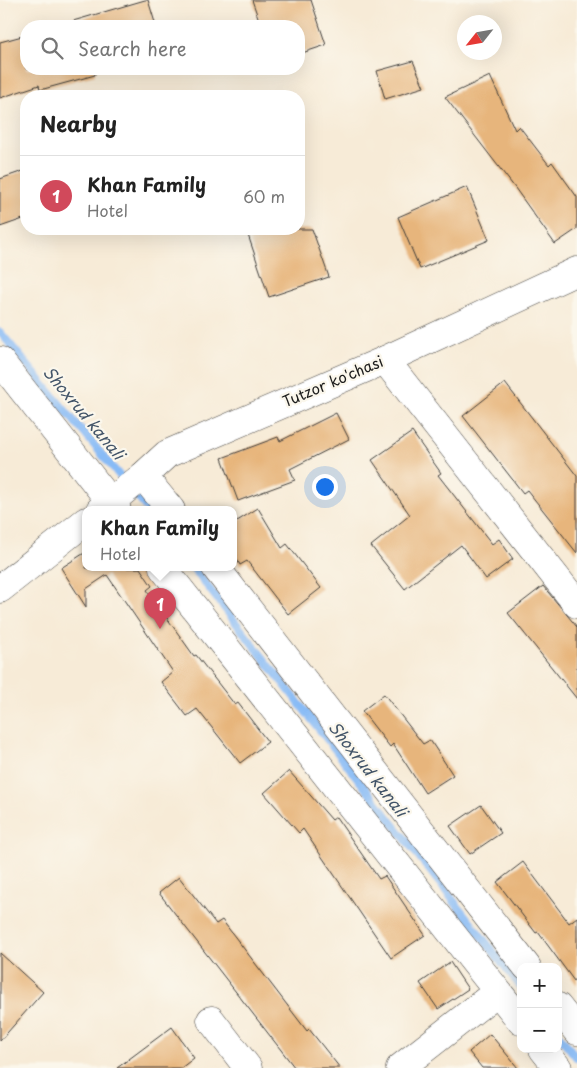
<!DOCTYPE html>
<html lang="en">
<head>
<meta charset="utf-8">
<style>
  body { margin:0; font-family:"Playpen Sans",sans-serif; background:#f6f6f6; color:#222 }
  .controls { position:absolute; right:15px; bottom:15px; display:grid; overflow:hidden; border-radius:10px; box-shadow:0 5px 20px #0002 }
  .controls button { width:45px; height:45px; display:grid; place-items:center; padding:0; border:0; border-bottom:1px solid #e0e0e0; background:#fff; color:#222; font:25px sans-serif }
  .compass { position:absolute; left:457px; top:15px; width:45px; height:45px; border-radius:50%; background:#fff; box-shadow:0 5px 20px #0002; rotate:239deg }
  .you { position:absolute; left:324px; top:486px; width:18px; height:18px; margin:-12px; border:4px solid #fff; border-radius:50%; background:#1a73e8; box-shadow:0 0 0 8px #1a73e833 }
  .badge { display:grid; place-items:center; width:32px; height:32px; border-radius:50%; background:#d1495b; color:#fff; font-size:16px; font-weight:700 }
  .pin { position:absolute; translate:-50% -41px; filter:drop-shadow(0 1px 2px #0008) }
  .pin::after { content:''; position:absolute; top:26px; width:18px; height:15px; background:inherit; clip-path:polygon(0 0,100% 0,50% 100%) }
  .popup { position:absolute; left:82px; top:506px; width:155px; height:65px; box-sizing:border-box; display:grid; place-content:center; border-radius:10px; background:#fff; filter:drop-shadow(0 1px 4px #0005); font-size:16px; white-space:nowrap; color:#767676 }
  .popup b { font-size:19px; color:#222 }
  .popup::after { content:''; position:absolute; left:50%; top:100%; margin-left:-10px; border:10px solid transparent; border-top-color:#fff }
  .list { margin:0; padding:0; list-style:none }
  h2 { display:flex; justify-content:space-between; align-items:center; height:65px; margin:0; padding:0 20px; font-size:21px }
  h2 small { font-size:16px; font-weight:400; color:#767676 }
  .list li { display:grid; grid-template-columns:32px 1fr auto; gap:15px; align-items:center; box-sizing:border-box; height:80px; padding:0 20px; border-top:1px solid #e0e0e0 }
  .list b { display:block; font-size:19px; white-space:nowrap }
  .list p { margin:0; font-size:16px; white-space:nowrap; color:#767676 }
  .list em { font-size:16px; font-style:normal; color:#767676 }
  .icon { flex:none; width:28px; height:28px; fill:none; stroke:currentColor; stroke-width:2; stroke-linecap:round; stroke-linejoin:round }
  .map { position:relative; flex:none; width:577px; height:1068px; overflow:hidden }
  .search { position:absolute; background:#fff; box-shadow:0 5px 20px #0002; left:20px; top:20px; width:285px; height:55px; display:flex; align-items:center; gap:12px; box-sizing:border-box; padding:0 18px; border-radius:20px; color:#767676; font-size:19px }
  .panel { position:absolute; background:#fff; box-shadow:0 5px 20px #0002; left:20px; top:90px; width:285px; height:145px; border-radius:20px }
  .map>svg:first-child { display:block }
</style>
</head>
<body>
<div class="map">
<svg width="577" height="1068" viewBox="0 0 577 1068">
  <rect width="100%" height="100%" fill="#fbf7ec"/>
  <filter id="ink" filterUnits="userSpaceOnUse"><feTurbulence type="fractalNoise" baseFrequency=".02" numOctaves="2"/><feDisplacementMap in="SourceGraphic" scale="10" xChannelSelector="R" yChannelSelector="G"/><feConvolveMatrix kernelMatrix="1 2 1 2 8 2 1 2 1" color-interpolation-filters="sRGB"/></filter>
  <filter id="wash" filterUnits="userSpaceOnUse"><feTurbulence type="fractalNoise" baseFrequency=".0096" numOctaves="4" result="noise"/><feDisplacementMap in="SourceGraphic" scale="20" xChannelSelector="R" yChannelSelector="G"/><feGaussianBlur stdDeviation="1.12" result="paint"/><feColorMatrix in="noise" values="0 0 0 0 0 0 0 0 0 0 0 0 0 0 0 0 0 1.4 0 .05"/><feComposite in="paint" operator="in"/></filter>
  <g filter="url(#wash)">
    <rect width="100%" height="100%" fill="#f7ebd7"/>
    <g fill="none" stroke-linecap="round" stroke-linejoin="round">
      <!-- stream -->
      <g stroke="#88bbf6" stroke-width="8">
        <path d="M0,332l148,178"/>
        <path d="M193,568l328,419"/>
        <path d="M558,1034l19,24"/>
      </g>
    </g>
    <g id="blocks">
      <!-- building -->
      <g fill="#e7b57c">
        <path d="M145,0h3l8,26h-83v-5z"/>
        <path d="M252,0h59l15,45 -27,9v-28h-38z"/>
        <path d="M26,35v34h68l1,6 -55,15 -1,-5 -39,13v-56z"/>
        <path d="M413,61l11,26 -39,12 -8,-28z"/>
        <path d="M490,76l25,54 4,-4 30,39 3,-3 25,35v32l-22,15 -40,-56 -70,-91z"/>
        <path d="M26,170v48l-26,9v-48z"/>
        <path d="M467,187l22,53 -69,29 -22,-52z"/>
        <path d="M246,229h66l17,48 -60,20z"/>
        <path d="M505,383l72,93v77l-50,-63 -4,3 -60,-77z"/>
        <path d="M336,413l13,26 -59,30 5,11 -57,21 -16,-43 56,-21 2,4z"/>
        <path d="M412,432l29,41 -3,2 54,69 7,-5 14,20 -27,20 -25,-34 -56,44 -34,-43 39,-31 -38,-55z"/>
        <path d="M258,508l24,40 5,-4 34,44 -33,26 -41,-53 -7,4 -6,-11v-31z"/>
        <path d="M86,552v16h54l12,18 -5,4 47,66 2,-1 39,50 3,-2 30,39 -28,21 -43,-54 -10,7 -26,-34 12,-10 -66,-97 -21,14v18l-25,-39z"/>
        <path d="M543,586l34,41v72l-69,-86z"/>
        <path d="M384,694l39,50 7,-4 23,35 -28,18 -32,-49 -3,3 -28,-36z"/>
        <path d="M289,771l43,49 4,-3 43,62 6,-3 40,59 -34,23 -88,-129 -4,4 -35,-40z"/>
        <path d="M481,805l20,28 -31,21 -20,-28z"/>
        <path d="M523,862l46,61 8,-6v68l-39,-53 -2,1 -39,-51z"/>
        <path d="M179,877l37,47 6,-4 85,111 2,-2 31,39h-45l-136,-175z"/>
        <path d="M0,953l43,39 -43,49z"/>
        <path d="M450,962l18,27 -30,20 -18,-26z"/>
        <path d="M172,1027l22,31 -13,10h-64z"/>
        <path d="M490,1034l28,34h-36l-13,-16z"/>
      </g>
    </g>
  </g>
  <g filter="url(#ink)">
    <use href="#blocks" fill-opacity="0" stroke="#3d3b38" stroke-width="1"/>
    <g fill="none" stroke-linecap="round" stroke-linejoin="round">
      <defs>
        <g id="minor">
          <path d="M385,360l192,244"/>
          <path d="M0,361l117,149"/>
          <path d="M143,476l28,34"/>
          <path d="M100,510l43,-34 24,-22 218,-94 192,-89"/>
          <path d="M163,568l358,453"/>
          <path d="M216,568l311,399"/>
          <path d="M0,589l86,-68"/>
          <path d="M558,1007l19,24"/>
          <path d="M211,1020l37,48"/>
          <path d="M543,1049l15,19"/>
          <path d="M400,1068l97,-76"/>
        </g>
      </defs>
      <!-- minor casing -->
      <use href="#minor" stroke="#3d3b38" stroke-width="29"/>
      <!-- minor -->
      <use href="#minor" stroke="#fff" stroke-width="28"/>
    </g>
  </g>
  <g text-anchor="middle" stroke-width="4.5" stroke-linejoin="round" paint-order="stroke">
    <!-- street labels -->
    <g font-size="15" fill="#1c1c1c" stroke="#fbf7ec">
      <text transform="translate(333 382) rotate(-23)" y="5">Tutzor ko'chasi</text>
    </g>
    <!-- water labels -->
    <g font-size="16" font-style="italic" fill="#425468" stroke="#fbf7ec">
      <text transform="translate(84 413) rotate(50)" y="6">Shoxrud kanali</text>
      <text transform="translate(368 769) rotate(52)" y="6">Shoxrud kanali</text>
    </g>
  </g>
</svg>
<div class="controls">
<button>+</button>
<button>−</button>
</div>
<svg class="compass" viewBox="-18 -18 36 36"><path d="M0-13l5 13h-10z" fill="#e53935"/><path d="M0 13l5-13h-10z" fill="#767676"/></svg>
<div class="you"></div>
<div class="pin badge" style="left:160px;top:629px">1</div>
<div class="popup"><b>Khan Family</b>Hotel</div>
<div class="search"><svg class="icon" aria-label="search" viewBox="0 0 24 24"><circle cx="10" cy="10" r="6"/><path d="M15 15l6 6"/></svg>Search here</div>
<section class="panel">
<h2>Nearby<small></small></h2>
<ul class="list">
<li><span class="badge">1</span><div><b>Khan Family</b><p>Hotel</p></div><em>60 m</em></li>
</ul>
</section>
</div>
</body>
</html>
